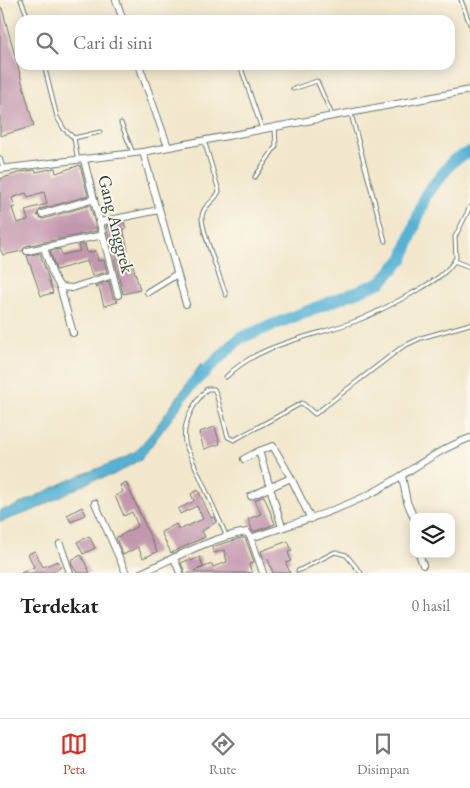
<!DOCTYPE html>
<html lang="id">
<head>
<meta charset="utf-8">
<style>
  body { margin:0; font-family:"EB Garamond",serif; background:#f6f6f6; color:#222 }
  .controls { position:absolute; right:15px; bottom:15px; display:grid; overflow:hidden; border-radius:10px; box-shadow:0 2px 12px #0003 }
  .controls button { width:45px; height:45px; display:grid; place-items:center; padding:0; border:0; border-bottom:1px solid #e0e0e0; background:#fff; color:#222; font:25px sans-serif }
  .list { margin:0; padding:0; list-style:none }
  h2 { display:flex; justify-content:space-between; align-items:center; height:65px; margin:0; padding:0 20px; font-size:21px }
  h2 small { font-size:16px; font-weight:400; color:#767676 }
  .icon { flex:none; width:28px; height:28px; fill:none; stroke:currentColor; stroke-width:2; stroke-linecap:round; stroke-linejoin:round }
  .map { position:relative; flex:none; width:470px; height:573px; overflow:hidden }
  .search { position:absolute; background:#fff; box-shadow:0 2px 12px #0003; left:15px; right:15px; top:15px; height:55px; display:flex; align-items:center; gap:12px; box-sizing:border-box; padding:0 18px; border-radius:15px; color:#767676; font-size:19px }
  .sheet { height:145px; background:#fff }
  nav { display:flex; justify-content:space-around; align-items:center; box-sizing:border-box; height:70px; border-top:1px solid #e0e0e0; background:#fff; font-size:14px; color:#767676 }
  nav a { display:grid; justify-items:center; gap:2px }
  nav .on { color:#d93025 }
  .map>svg:first-child { display:block }
</style>
</head>
<body>
<div class="map">
<svg width="470" height="573" viewBox="0 0 470 573">
  <rect width="100%" height="100%" fill="#fbf7ec"/>
  <filter id="ink" filterUnits="userSpaceOnUse"><feTurbulence type="fractalNoise" baseFrequency=".02" numOctaves="2"/><feDisplacementMap in="SourceGraphic" scale="10" xChannelSelector="R" yChannelSelector="G"/><feConvolveMatrix kernelMatrix="1 2 1 2 8 2 1 2 1" color-interpolation-filters="sRGB"/></filter>
  <filter id="wash" filterUnits="userSpaceOnUse"><feTurbulence type="fractalNoise" baseFrequency=".0096" numOctaves="4" result="noise"/><feDisplacementMap in="SourceGraphic" scale="20" xChannelSelector="R" yChannelSelector="G"/><feGaussianBlur stdDeviation="1.12" result="paint"/><feColorMatrix in="noise" values="0 0 0 0 0 0 0 0 0 0 0 0 0 0 0 0 0 1.4 0 .05"/><feComposite in="paint" operator="in"/></filter>
  <g filter="url(#wash)">
    <rect width="100%" height="100%" fill="#f2e7cc"/>
    <!-- water -->
    <path fill="#57b2d5" stroke="#3b7884" d="M201,364l3,9 -7,12 -56,74 -28,16 -20,5 -59,30 -34,12v-12l11,-2 63,-30 50,-20 12,-7 18,-21z"/>
    <g fill="none" stroke-linecap="round" stroke-linejoin="round">
      <!-- river -->
      <path stroke="#57b2d5" stroke-width="12" d="M193,383l47,-45 141,-56 22,-24 23,-64 28,-34 16,-8"/>
    </g>
    <g id="blocks">
      <!-- building -->
      <g fill="#c297ae" fill-rule="evenodd">
        <path d="M0,8h2l32,118 -34,10z"/>
        <path d="M80,165l8,31 -47,13 -4,6 6,4 47,-14 7,26 -71,15 -4,5 -19,4 -3,-6v-70l21,-7 14,-2 1,2 19,-4 1,5zM44,192l3,12 -22,6 3,10 -11,3 -5,-15 3,-1 -3,-9 14,-5 2,4z"/>
        <path d="M124,222l2,6 -3,1 5,22 -8,2 3,11 9,-2 8,28 -17,4 -17,-68z"/>
        <path d="M85,244l2,9 9,-2 2,10 6,-1 3,12 -15,4 -5,-15 -31,9 -6,-19 10,-2 2,6 18,-4 -2,-6z"/>
        <path d="M40,253l13,40 -12,3 -14,-40z"/>
        <path d="M109,281l4,16 5,5 -14,4 -5,-19 -3,1 -1,-2z"/>
        <path d="M215,427l5,17 -16,5 -5,-17z"/>
        <path d="M126,482l31,70 -14,6 -5,-11 -15,8 -7,-17 22,-12 -6,-14 -8,4 -9,-20 8,-4 -3,-7z"/>
        <path d="M198,490l13,28 3,-1 2,5 -14,9 3,6 -34,16 -10,-21 15,-8 3,6 24,-11 -6,-13 -17,8 -2,-5 16,-8 -3,-7z"/>
        <path d="M264,496l11,28 -22,8 -5,-13 13,-5 -6,-14z"/>
        <path d="M82,507l4,7 -15,8 -4,-7z"/>
        <path d="M89,536l6,12 -12,6 -6,-12z"/>
        <path d="M241,538h4l1,2 8,22 -5,2 3,9h-67l-4,-10 9,-4 1,2 9,-4 3,10 -9,4 18,-7 1,3 14,-5 -3,-12 -10,3 -2,-6z"/>
        <path d="M288,541l4,10 -4,1 3,9 -5,2 4,10h-17l-5,-14 -4,1 -3,-9z"/>
        <path d="M35,551l8,16 15,-6 3,6 -8,4 1,2h-33l13,-6 -6,-13z"/>
        <path d="M81,555l9,18h-13l-5,-8 -1,-5z"/>
      </g>
    </g>
  </g>
  <g filter="url(#ink)">
    <use href="#blocks" fill-opacity="0" stroke="#697869" stroke-width="1"/>
    <g fill="none" stroke-linecap="round" stroke-linejoin="round">
      <defs>
        <g id="service">
          <path d="M21,0l8,20"/>
          <path d="M461,0l9,24"/>
          <path d="M44,65l13,52 7,12 10,9 4,23"/>
          <path d="M240,65l22,64"/>
          <path d="M293,89l24,-8 15,34"/>
          <path d="M351,114l34,127"/>
          <path d="M121,123l12,30"/>
          <path d="M74,138l26,-6"/>
          <path d="M204,140l15,51c-3,10 -16,14 -17,25 -1,15 19,63 24,79"/>
          <path d="M0,158l3,10"/>
          <path d="M255,177l21,-31 -1,-18"/>
          <path d="M454,261l16,6"/>
          <path d="M226,377c33,-34 87,-40 130,-56 21,-8 42,-20 62,-31 14,-8 30,-17 38,-32l-1,-21 15,-30"/>
          <path d="M227,537l-41,-91c-6,-19 7,-43 21,-57h7l2,4 12,44 6,3 68,-37 13,11 87,-67 19,-9 49,-14"/>
          <path d="M298,571l37,-19 11,3 15,18"/>
        </g>
        <g id="minor">
          <path d="M116,0l7,20"/>
          <path d="M139,65l29,82"/>
          <path d="M143,152l43,152"/>
          <path d="M84,160l34,135"/>
          <path d="M0,169l143,-17 327,-62"/>
          <path d="M42,214l52,-15"/>
          <path d="M100,222l59,-12"/>
          <path d="M44,248l9,27 7,12 13,46"/>
          <path d="M27,251l76,-16"/>
          <path d="M60,287l12,1 41,-13"/>
          <path d="M148,292l29,-18"/>
          <path d="M244,459l15,-8 23,76"/>
          <path d="M402,476l5,26 7,16"/>
          <path d="M291,478l20,41"/>
          <path d="M251,496l40,-18 -18,-32 -14,5"/>
          <path d="M95,503l31,70"/>
          <path d="M251,538l12,35"/>
          <path d="M60,544l10,29"/>
          <path d="M419,554l4,11"/>
          <path d="M174,558l6,15"/>
          <path d="M141,573c34,-15 70,-36 106,-41l4,6c40,-14 81,-25 119,-44 34,-17 63,-43 100,-56"/>
        </g>
      </defs>
      <!-- service casing -->
      <use href="#service" stroke="#697869" stroke-width="5"/>
      <!-- minor casing -->
      <use href="#minor" stroke="#697869" stroke-width="8"/>
      <!-- service -->
      <use href="#service" stroke="#fff" stroke-width="3"/>
      <!-- minor -->
      <use href="#minor" stroke="#fff" stroke-width="6"/>
    </g>
  </g>
  <g text-anchor="middle" stroke-width="4" stroke-linejoin="round" paint-order="stroke">
    <!-- street labels -->
    <g font-size="18" fill="#1f3d34" stroke="#fbf7ec">
      <text transform="translate(116 224) rotate(76)" y="6">Gang Anggrek</text>
    </g>
  </g>
</svg>
<div class="controls">
<button><svg class="icon" aria-label="layers" viewBox="0 0 24 24"><path d="M12 4l9 5-9 5-9-5zM3 14l9 5 9-5"/></svg></button>
</div>
<div class="search"><svg class="icon" aria-label="search" viewBox="0 0 24 24"><circle cx="10" cy="10" r="6"/><path d="M15 15l6 6"/></svg>Cari di sini</div>
</div>
<section class="sheet">
<h2>Terdekat<small>0 hasil</small></h2>
<ul class="list">
</ul>
</section>
<nav>
<a class="on"><svg class="icon" aria-label="map" viewBox="0 0 24 24"><path d="M3 6l6-2 6 2 6-2v14l-6 2-6-2-6 2zM9 4v14M15 6v14"/></svg>Peta</a>
<a><svg class="icon" aria-label="directions" viewBox="0 0 24 24"><path d="M12 3l9 9-9 9-9-9zM9 14v-3h6M13 9l2 2-2 2"/></svg>Rute</a>
<a><svg class="icon" aria-label="saved" viewBox="0 0 24 24"><path d="M7 4h10v16l-5-4-5 4z"/></svg>Disimpan</a>
</nav>
</body>
</html>
